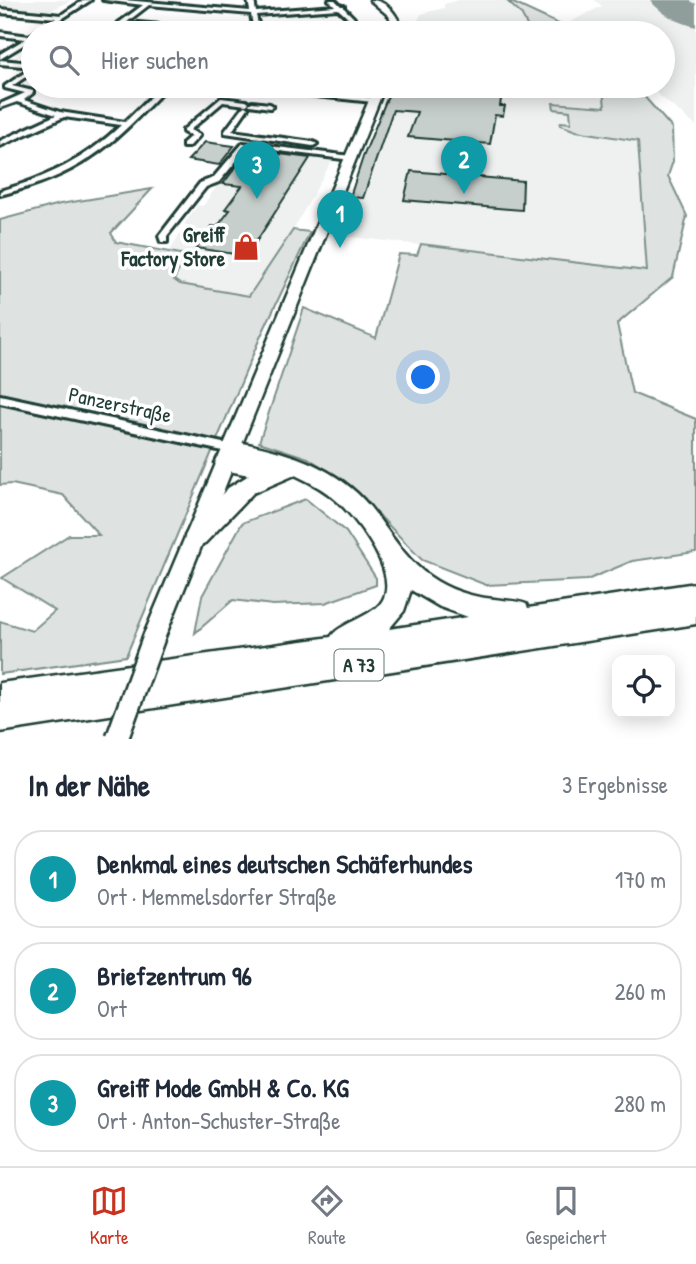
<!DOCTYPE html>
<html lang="de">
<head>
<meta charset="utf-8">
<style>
  body { margin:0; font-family:"Patrick Hand",sans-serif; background:#f2f2f3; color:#1f2937 }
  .controls { position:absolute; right:21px; bottom:21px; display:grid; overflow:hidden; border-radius:14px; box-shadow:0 4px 18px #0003 }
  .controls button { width:63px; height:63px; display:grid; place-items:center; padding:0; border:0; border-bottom:2px solid #e0e1e3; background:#fff; color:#1f2937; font:35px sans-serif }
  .you { position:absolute; left:424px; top:378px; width:24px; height:24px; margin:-18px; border:5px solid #fff; border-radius:50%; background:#1a73e8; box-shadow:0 0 0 10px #1a73e833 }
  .badge { display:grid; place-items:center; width:46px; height:46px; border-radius:50%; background:#c8321e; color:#fff; font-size:23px; font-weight:700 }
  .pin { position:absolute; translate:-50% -58px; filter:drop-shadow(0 2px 4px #0008) }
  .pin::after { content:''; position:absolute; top:37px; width:24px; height:21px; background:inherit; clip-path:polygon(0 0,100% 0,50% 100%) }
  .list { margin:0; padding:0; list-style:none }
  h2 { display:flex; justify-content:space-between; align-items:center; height:91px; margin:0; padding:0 28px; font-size:30px }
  h2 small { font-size:23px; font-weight:400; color:#747a83 }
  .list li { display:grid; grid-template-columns:46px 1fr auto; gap:21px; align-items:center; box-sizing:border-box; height:98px; margin:0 14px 14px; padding:0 14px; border:2px solid #e0e1e3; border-radius:28px }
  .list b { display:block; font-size:26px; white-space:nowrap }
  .list p { margin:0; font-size:23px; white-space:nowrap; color:#747a83 }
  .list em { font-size:23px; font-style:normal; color:#747a83 }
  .icon { flex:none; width:38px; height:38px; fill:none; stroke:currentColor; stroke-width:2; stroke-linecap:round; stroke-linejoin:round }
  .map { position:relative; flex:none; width:696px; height:739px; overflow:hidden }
  .search { position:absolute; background:#fff; box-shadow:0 4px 18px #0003; left:21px; right:21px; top:21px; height:77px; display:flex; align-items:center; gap:18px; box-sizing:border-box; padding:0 24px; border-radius:38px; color:#747a83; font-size:26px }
  .sheet { height:427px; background:#fff }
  nav { display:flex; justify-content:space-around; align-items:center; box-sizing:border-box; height:98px; border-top:2px solid #e0e1e3; background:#fff; font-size:19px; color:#747a83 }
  nav a { display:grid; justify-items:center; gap:4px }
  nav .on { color:#c8321e }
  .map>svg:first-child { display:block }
</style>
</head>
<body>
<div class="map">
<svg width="696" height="739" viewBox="0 0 696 739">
  <rect width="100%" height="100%" fill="#fff"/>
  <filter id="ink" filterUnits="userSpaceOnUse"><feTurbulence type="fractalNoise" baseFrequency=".0143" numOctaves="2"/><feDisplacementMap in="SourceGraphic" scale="14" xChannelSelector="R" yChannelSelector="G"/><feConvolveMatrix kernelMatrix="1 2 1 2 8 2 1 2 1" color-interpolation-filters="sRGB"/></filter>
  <g filter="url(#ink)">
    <!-- built -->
    <g fill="#eef1f0">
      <path d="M4,0h65l1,1 -24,12h-14l-32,-3v-8z"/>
      <path d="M459,0h46l16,14 10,19h-119l9,-19 23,-6v-4z"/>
      <path d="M594,0h102v126l-48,-40h15v-53h-66l-5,-3h-14l-8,-8 32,-16z"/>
      <path d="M391,86h216l29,47 2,8 9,130 -313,-36z"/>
      <path d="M248,146l69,9 15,6 -39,69 -44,66 -69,-12 -7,-3 -4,-29 17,-27 -2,-1 14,-19 5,1 13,-19 -2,-1z"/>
    </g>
    <!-- green -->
    <g fill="#dee3e2" stroke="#7e908b" stroke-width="2">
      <path d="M506,0h1l71,33h-47l-10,-19z"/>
      <path d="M607,86h28l37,42 1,33 -5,15 19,40 -14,61 -56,47 15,69 64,26v133l-64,9 -45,19 -101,5 -64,-25 -70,-73 -44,-29 -49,-16 45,-134 72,30 23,-84 18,1 4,-11 226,27 -9,-130 -62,-10 -16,-6 1,-3 10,1 -1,-12 -16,-2 -1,-6 52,4 -2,-19z"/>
      <path d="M152,189l-41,44 5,9 70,13 -12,25 6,4 69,12 44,-66 17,2 -51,108 -133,316 -126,18v-53l32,10 23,-20 -53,-33 67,-43h30l-36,-40 -51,-11 -12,1v-265l60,-16z"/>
      <path d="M306,499l40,33 30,46v7l-51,18 -52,2 -40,-5 -38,33 7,-37 40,-73z"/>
    </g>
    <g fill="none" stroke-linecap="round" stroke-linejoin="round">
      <!-- runway -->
      <path fill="#8f9e9a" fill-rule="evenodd" d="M650,0h39l7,4v23c-16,-4 -36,-13 -46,-27z"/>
    </g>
    <!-- building -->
    <g fill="#c7cfcc" stroke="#1f3d34" stroke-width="2">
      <path d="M392,86h9l-2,5 24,2 3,-7h77l-3,20h5l-2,10 -8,-1 -5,29 -82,-7 9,-25 -24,-2 -30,88 -13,-1 13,-40z"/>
      <path d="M205,142l29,4 -15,19 -31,-5z"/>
      <path d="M249,150l61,8 -63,98 -51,-8 16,-22 5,1 13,-17 -5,-1 17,-23 -19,-2z"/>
      <path d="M411,171l112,10 -1,29 -118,-10z"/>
    </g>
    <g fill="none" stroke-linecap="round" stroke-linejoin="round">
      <defs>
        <g id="street">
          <path d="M84,0h7l-51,33h-6l22,-15 -56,-5v-4l61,6z"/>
          <path d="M103,0h21l126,11 -2,-11h6l2,12 79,-6 -6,-6h6l6,6h3v2l10,10 1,15h-6l-1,-15 -10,-9 -82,6 4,18h-6l-3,-19 -102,-9 -22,17 104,9 3,2h-19l-92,-8 -12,8h-6l38,-28z"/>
          <path d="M0,32l29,4 4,-2v5l-33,20v-5l25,-15 -25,-3z"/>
          <path d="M0,60l33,3v4l-33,-3z"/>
          <path d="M33,67v5l-21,14 21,5v2l-9,7 36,12 65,10 37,-36h6c-24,25 -48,52 -77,71 -27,19 -59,30 -91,38v-4c46,-13 86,-32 121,-66l-57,-8 -64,29v-5l56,-26 -39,-13 -17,6v-4l25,-11 -20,-5v-2z"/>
          <path d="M235,86h19l119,12 3,2 -3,2 -135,-14z"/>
          <path d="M221,98l25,3 3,2 -3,2 -23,-3 -33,28 10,5 -11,12h-6v-4l8,-7 -8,-4v-2z"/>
          <path d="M252,102l18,2 3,2 -3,2 -20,-3 -1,-1z"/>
          <path d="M245,106l3,2 -16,23 81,11 4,2 -4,2 -88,-13v-2l18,-24z"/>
          <path d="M243,143l108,13 4,2 -4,2 -103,-13 -29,35 -13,5 -39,49v6h-6l-2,-6 41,-53 13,-5z"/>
          <path d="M0,395l232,50 4,1 2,3 -2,3 -4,1 -232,-50z"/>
        </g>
        <g id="secondary">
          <path d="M370,0c19,0 28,17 34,33h-8l-7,-17z"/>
          <path d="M375,86h10l-220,551 -3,7 -8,3 -8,-3 -3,-7z"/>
        </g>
        <path id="highway" d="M232,441c50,9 104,24 138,66 19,24 34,51 59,69 20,14 42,21 65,23 12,2 21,1 32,5l2,4 168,-25v41l-696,108v-49l331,-46c6,-12 38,-20 49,-33 23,-27 -23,-85 -43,-103 -12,-11 -27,-19 -42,-26l-42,18 -48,50 -8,3 -8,-3 -4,-7 4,-7 39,-41 21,-13 -31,-6 -3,-6 3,-6 8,-2 -5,-6 3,-6zM411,590l29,17 28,10 -79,12 15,-18z"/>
      </defs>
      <!-- street casing -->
      <use href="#street" stroke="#1f3d34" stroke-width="6"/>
      <!-- secondary casing -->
      <use href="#secondary" stroke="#1f3d34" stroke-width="5"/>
      <!-- highway casing -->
      <use href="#highway" stroke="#1f3d34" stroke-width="5"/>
      <!-- street -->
      <use href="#street" fill="#fff" fill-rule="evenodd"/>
      <!-- secondary -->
      <use href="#secondary" fill="#fff" fill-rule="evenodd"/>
      <!-- highway -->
      <use href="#highway" fill="#fff" fill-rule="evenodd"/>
      <defs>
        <path id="secondary-bridge" d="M117,739l37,-102"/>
      </defs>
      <!-- secondary-bridge casing -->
      <use href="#secondary-bridge" stroke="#1f3d34" stroke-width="26" stroke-linecap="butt"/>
      <!-- secondary-bridge -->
      <use href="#secondary-bridge" stroke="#fff" stroke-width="21"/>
    </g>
  </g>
  <!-- icons -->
  <defs>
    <symbol id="shop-bare" viewBox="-9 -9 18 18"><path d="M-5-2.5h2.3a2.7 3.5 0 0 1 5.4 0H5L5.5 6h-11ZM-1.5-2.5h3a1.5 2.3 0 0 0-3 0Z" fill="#c8321e" stroke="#fff" stroke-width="2.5" paint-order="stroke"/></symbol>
  </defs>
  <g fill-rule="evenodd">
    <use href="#shop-bare" x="227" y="228" width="38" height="38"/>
  </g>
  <g text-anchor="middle" stroke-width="7" stroke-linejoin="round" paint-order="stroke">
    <!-- shield labels -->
    <rect fill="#fff" stroke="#627771" stroke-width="2" x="334.5" y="649.5" width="49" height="31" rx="5"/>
    <g font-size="19" font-weight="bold" fill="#1f3d34">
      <text x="359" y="672">A 73</text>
    </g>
    <!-- poi labels -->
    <g font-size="21" font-weight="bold" fill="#1f3d34" stroke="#fff" text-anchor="end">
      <text x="225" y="242">Greiff<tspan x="225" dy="24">Factory Store</tspan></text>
    </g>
    <!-- street labels -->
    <g font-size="21" fill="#1f3d34" stroke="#fff">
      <text transform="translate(120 405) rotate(12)" y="7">Panzerstraße</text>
    </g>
  </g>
</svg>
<div class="controls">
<button><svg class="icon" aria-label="locate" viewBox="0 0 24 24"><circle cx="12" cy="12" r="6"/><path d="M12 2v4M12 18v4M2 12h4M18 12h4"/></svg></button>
</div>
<div class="you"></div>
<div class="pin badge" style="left:340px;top:248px;background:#0f9aa8">1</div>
<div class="pin badge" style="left:464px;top:194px;background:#0f9aa8">2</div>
<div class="pin badge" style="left:257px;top:199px;background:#0f9aa8">3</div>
<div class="search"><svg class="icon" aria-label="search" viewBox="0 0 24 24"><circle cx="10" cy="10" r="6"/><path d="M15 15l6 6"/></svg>Hier suchen</div>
</div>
<section class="sheet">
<h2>In der Nähe<small>3 Ergebnisse</small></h2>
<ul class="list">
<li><span class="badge" style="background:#0f9aa8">1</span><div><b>Denkmal eines deutschen Schäferhundes</b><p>Ort · Memmelsdorfer Straße</p></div><em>170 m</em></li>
<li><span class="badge" style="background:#0f9aa8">2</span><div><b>Briefzentrum 96</b><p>Ort</p></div><em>260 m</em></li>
<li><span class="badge" style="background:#0f9aa8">3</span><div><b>Greiff Mode GmbH &amp; Co. KG</b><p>Ort · Anton-Schuster-Straße</p></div><em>280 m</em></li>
</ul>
</section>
<nav>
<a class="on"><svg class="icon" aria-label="map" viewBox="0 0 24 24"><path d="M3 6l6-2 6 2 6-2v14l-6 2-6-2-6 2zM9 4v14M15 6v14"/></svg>Karte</a>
<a><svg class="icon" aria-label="directions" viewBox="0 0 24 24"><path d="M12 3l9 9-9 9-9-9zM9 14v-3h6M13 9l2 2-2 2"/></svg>Route</a>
<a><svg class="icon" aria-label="saved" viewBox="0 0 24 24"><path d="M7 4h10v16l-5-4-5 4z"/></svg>Gespeichert</a>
</nav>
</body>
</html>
